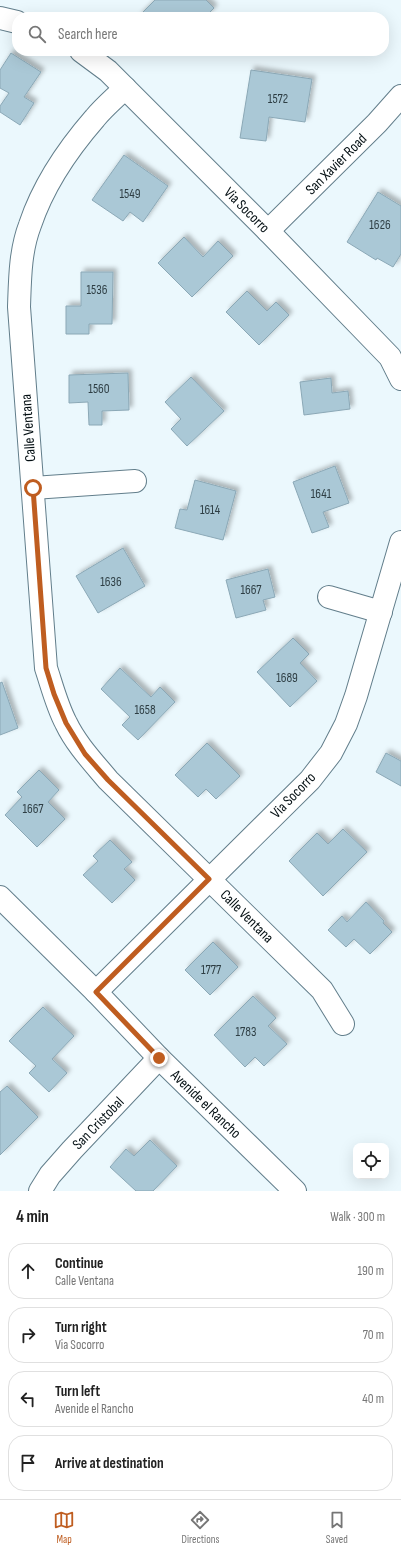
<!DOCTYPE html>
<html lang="en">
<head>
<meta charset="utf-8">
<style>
  body { margin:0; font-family:"Sofia Sans Condensed",sans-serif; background:#f2f2f2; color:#222 }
  .controls { position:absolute; right:12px; bottom:12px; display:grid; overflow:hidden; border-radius:8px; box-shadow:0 4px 16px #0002 }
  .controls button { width:36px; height:36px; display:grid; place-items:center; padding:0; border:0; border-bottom:1px solid #e0e0e0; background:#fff; color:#222; font:20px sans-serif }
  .stop { position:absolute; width:12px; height:12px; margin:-9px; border:3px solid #bf5d20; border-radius:50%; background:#fff }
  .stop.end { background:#bf5d20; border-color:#fff; box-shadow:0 1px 4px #0008 }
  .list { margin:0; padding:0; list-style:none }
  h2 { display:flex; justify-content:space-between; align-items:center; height:52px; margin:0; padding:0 16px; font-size:17px }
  h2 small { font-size:13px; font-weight:400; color:#767676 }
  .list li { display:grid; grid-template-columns:26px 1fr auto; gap:12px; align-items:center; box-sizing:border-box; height:56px; margin:0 8px 8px; padding:0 8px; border:1px solid #e0e0e0; border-radius:16px }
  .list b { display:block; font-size:15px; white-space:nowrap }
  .list p { margin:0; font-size:13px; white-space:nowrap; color:#767676 }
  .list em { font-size:13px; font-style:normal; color:#767676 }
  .icon { flex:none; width:22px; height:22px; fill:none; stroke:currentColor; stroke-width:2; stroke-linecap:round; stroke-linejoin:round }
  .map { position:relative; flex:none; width:401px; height:1191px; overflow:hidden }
  .search { position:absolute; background:#fff; box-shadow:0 4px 16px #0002; left:12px; right:12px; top:12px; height:44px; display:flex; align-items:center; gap:10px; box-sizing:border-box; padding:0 14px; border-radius:16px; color:#767676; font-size:15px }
  .sheet { height:308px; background:#fff }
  nav { display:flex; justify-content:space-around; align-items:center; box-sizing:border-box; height:56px; border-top:1px solid #e0e0e0; background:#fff; font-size:11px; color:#767676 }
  nav a { display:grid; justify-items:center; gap:2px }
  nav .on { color:#bf5d20 }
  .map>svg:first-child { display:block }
</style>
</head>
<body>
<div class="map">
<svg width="401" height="1191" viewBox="0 0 401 1191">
  <defs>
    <filter id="shadow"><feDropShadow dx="3.5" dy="-3.5" stdDeviation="2" flood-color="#0004"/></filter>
  </defs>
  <rect width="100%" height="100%" fill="#ebf8fd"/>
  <!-- building -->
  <g fill="#aac8d6" stroke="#8ba8b6" filter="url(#shadow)">
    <path d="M155,0h51l8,8 -9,9h-67z"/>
    <path d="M11,53l30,19 -17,25 10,6 -14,22 -20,-13v-6l9,-13 -9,-5v-18z"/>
    <path d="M251,70l61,9 -7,43 -36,-5 -3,24 -26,-3z"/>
    <path d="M124,155l44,31 -25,36 -13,-10 -7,9 -31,-21z"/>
    <path d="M378,192l23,14v48l-8,13 -16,-9 -1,2 -29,-18z"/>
    <path d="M184,237l19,20 15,-16 15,15 -41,41 -34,-34z"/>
    <path d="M81,272h32l-1,52h-23v10h-23v-28h15z"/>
    <path d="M247,291l20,20 9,-9 13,13 -30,30 -33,-33z"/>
    <path d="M128,373l1,37 -27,1v14h-13l-1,-23 -19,1v-28z"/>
    <path d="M191,377l33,34 -37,35 -16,-17 10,-10 -16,-17z"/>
    <path d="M331,378l1,15 16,-2 2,18 -46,6 -4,-33z"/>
    <path d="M335,466l14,37 -26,9 6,15 -17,6 -19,-51z"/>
    <path d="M195,480l41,11 -13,49 -48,-12 5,-19 7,1z"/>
    <path d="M123,548l22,38 -47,27 -22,-37z"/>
    <path d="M268,569l7,28 -12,3 3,10 -30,8 -10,-38z"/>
    <path d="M293,638l16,16 -9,9 17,18 -27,26 -33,-35z"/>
    <path d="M120,668l31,29 9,-10 15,15 -37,38 -16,-15 8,-8 -29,-28z"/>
    <path d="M2,682l16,46 -18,7v-52z"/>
    <path d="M207,743l33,33 -24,23 -10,-10 -8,8 -23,-22z"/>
    <path d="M386,753l15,8v25l-25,-14z"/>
    <path d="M39,770l20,20 -11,12 17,17 -28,28 -32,-32 17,-18 -5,-5z"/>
    <path d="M343,829l24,23 -44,44 -34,-35 28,-28 11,11z"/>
    <path d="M110,840l22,22 -8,7 11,11 -23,23 -29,-28 15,-14 -5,-5z"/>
    <path d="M366,902l18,19 -1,2 9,9 -22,22 -16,-15 -8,8 -18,-17 14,-14 5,6z"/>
    <path d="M213,942l25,25 -28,28 -25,-25z"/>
    <path d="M253,996l23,22 -8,8 19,18 -23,22 -9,-9 -10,10 -31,-32z"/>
    <path d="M43,1007l31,29 -22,23 15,14 -18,19 -20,-19 7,-7 -27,-25z"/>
    <path d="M7,1086l31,31 -38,38v-63z"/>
    <path d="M150,1140l27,26 -24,25h-17l-26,-24 16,-18 8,7z"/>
  </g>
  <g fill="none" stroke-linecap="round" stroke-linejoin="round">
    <defs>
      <g id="minor">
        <path d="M0,18l17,4"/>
        <path d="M81,51l27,20 160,160 122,126 11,22"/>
        <path d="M125,88c-10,10 -21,19 -30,30 -27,31 -52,68 -65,107 -10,26 -10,54 -11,82l27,361c6,18 11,38 20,55 10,21 27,39 42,57l214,210 21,34"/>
        <path d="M268,231l109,-108 24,-27"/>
        <path d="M33,488l102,-7"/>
        <path d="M329,597l52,15"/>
        <path d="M0,897l96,95 63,66 136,133"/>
        <path d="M96,992l214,-212 21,-27 15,-29 10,-28 45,-154"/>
        <path d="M40,1191l10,-16 22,-25 87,-92"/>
      </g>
    </defs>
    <!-- minor casing -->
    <use href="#minor" stroke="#627e8b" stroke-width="24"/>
    <!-- minor -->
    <use href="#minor" stroke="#fff" stroke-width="22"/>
  </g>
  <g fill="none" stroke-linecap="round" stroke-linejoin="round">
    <!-- route -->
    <path stroke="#bf5d20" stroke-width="5" d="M33,488l13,180 8,26 12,29 19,31 23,26 101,99 -113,113 63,66"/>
  </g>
  <g text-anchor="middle" stroke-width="3" stroke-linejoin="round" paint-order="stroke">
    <!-- number labels -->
    <g font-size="13" fill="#2e3e44">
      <text x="278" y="103">1572</text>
      <text x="130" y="198">1549</text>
      <text x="380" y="229">1626</text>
      <text x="97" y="294">1536</text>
      <text x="99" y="393">1560</text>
      <text x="321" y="498">1641</text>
      <text x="210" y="514">1614</text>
      <text x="111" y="586">1636</text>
      <text x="251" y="594">1667</text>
      <text x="287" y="682">1689</text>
      <text x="145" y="714">1658</text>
      <text x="33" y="813">1667</text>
      <text x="211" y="974">1777</text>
      <text x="246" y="1036">1783</text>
    </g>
    <!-- street labels -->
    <g font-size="15" fill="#051014" stroke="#fff">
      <text transform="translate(336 164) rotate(-45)" y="5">San Xavier Road</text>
      <text transform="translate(247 210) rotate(45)" y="5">Via Socorro</text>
      <text transform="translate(28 428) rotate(-94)" y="5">Calle Ventana</text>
      <text transform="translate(293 795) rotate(-46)" y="5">Via Socorro</text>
      <text transform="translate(247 916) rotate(45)" y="5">Calle Ventana</text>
      <text transform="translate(206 1104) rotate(44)" y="5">Avenide el Rancho</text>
      <text transform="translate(98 1123) rotate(-46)" y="5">San Cristobal</text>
    </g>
  </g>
</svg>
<div class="controls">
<button><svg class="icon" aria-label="locate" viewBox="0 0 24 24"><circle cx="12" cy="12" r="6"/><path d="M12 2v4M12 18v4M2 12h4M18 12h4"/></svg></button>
</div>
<div class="stop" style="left:33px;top:488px"></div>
<div class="stop end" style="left:159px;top:1058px"></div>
<div class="search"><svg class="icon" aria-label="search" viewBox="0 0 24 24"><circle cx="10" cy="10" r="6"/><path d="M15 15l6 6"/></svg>Search here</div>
</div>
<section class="sheet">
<h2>4 min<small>Walk · 300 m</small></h2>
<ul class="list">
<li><svg class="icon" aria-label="ahead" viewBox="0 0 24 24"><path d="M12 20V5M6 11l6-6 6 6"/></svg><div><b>Continue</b><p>Calle Ventana</p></div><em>190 m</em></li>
<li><svg class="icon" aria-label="right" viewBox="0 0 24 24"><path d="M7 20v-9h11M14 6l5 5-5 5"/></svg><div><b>Turn right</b><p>Via Socorro</p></div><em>70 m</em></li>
<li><svg class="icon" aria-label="left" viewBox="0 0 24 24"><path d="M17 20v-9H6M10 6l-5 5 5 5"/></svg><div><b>Turn left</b><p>Avenide el Rancho</p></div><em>40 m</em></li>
<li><svg class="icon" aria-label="arrive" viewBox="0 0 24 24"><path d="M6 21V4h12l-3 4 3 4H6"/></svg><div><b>Arrive at destination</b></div></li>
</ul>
</section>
<nav>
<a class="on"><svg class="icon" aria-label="map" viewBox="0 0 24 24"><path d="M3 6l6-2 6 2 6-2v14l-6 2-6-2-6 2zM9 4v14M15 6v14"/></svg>Map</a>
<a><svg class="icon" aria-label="directions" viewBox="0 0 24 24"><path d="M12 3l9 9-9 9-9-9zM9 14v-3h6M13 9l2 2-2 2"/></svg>Directions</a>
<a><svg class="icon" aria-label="saved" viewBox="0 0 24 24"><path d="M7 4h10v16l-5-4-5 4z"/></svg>Saved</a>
</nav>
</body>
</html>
